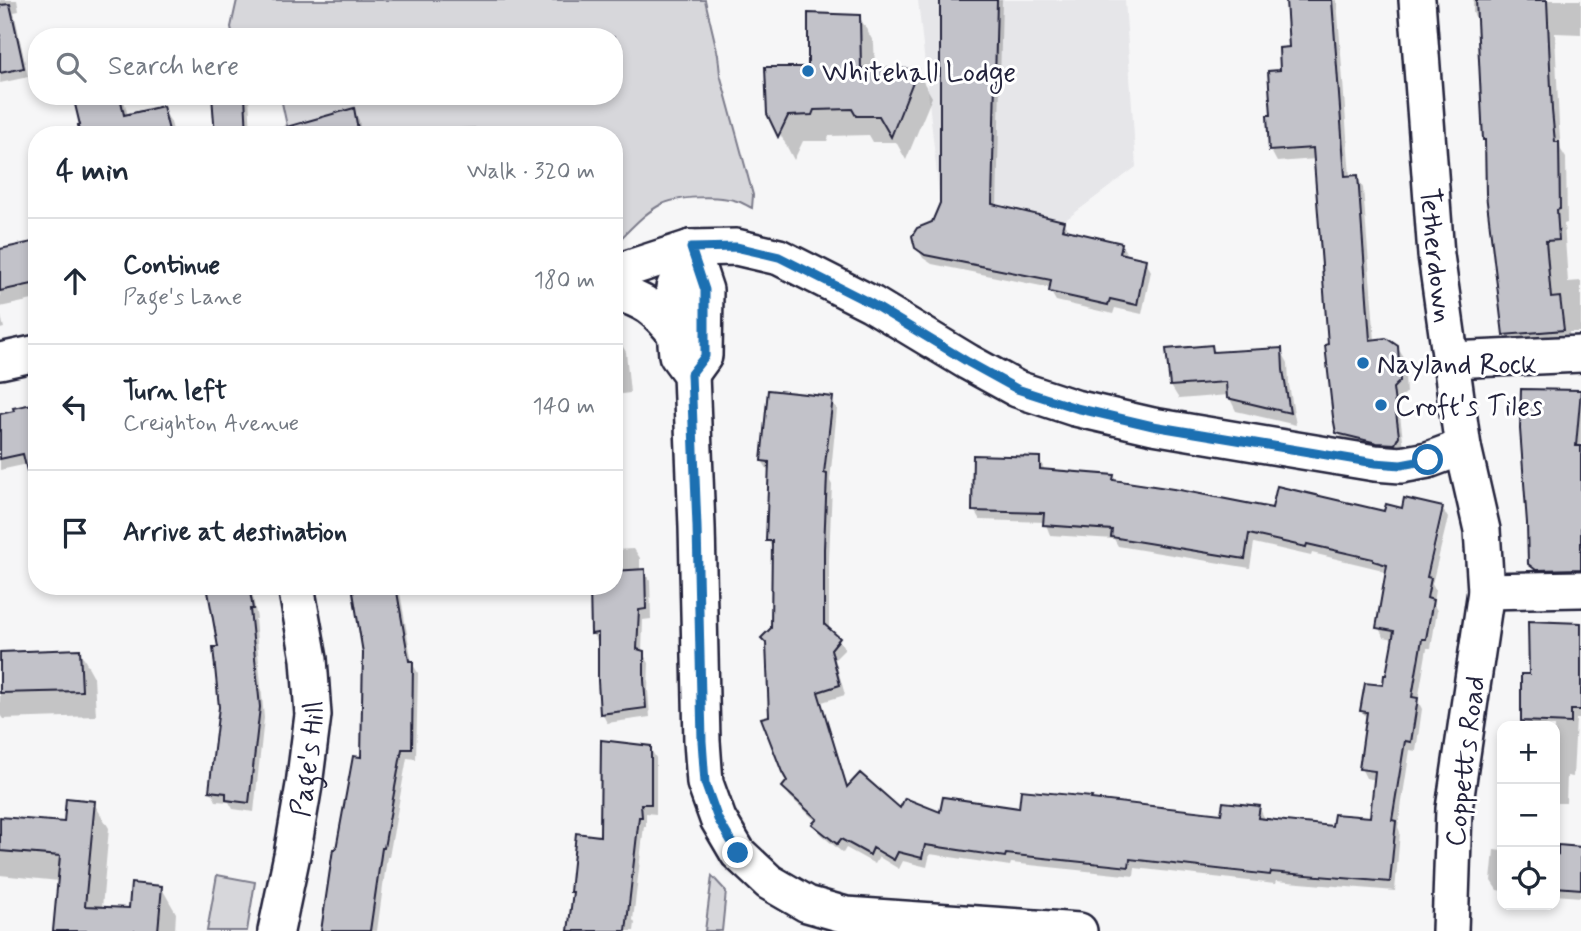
<!DOCTYPE html>
<html lang="en">
<head>
<meta charset="utf-8">
<style>
  body { margin:0; font-family:Mynerve,sans-serif; background:#f2f2f3; color:#1f2937 }
  .controls { position:absolute; right:21px; bottom:21px; display:grid; overflow:hidden; border-radius:14px; box-shadow:0 4px 10px #0003 }
  .controls button { width:63px; height:63px; display:grid; place-items:center; padding:0; border:0; border-bottom:2px solid #e0e1e3; background:#fff; color:#1f2937; font:35px sans-serif }
  .stop { position:absolute; width:21px; height:21px; margin:-16px; border:5px solid #1f6fb2; border-radius:50%; background:#fff }
  .stop.end { background:#1f6fb2; border-color:#fff; box-shadow:0 2px 7px #0008 }
  .list { margin:0; padding:0; list-style:none }
  h2 { display:flex; justify-content:space-between; align-items:center; height:91px; margin:0; padding:0 28px; font-size:30px }
  h2 small { font-size:23px; font-weight:400; color:#747a83 }
  .list li { display:grid; grid-template-columns:46px 1fr auto; gap:21px; align-items:center; box-sizing:border-box; height:126px; padding:0 28px; border-top:2px solid #e0e1e3 }
  .list b { display:block; font-size:26px; white-space:nowrap }
  .list p { margin:0; font-size:23px; white-space:nowrap; color:#747a83 }
  .list em { font-size:23px; font-style:normal; color:#747a83 }
  .icon { flex:none; width:38px; height:38px; fill:none; stroke:currentColor; stroke-width:2; stroke-linecap:round; stroke-linejoin:round }
  .map { position:relative; flex:none; width:1581px; height:931px; overflow:hidden }
  .search { position:absolute; background:#fff; box-shadow:0 4px 10px #0003; left:28px; top:28px; width:595px; height:77px; display:flex; align-items:center; gap:18px; box-sizing:border-box; padding:0 24px; border-radius:28px; color:#747a83; font-size:26px }
  .panel { position:absolute; background:#fff; box-shadow:0 4px 10px #0003; left:28px; top:126px; width:595px; height:469px; border-radius:28px }
  .map>svg:first-child { display:block }
</style>
</head>
<body>
<div class="map">
<svg width="1581" height="931" viewBox="0 0 1581 931">
  <rect width="100%" height="100%" fill="#f6f6f7"/>
  <filter id="ink" filterUnits="userSpaceOnUse"><feTurbulence type="fractalNoise" baseFrequency=".0143" numOctaves="2"/><feDisplacementMap in="SourceGraphic" scale="14" xChannelSelector="R" yChannelSelector="G"/><feConvolveMatrix kernelMatrix="1 2 1 2 8 2 1 2 1" color-interpolation-filters="sRGB"/></filter>
  <g filter="url(#ink)">
    <!-- built -->
    <path fill="#e6e6e9" d="M918,0h207l11,167 -72,54 -13,59 -126,-25 -10,-7 -3,-12 5,-8 15,-6 8,-19z"/>
    <!-- green -->
    <g fill="#d7d7db" stroke="#7c7c8b" stroke-width="2">
      <path d="M237,0h468l13,55 2,19 33,121 -1,13c-5,-2 -10,-6 -15,-7 -18,-6 -60,-5 -77,4 -17,9 -31,26 -46,40v-110h-325l-8,-37 -3,-2h336v-59h-381l-2,-10z"/>
      <path d="M217,875l38,7 -8,49h-40z"/>
      <path d="M712,876l14,15 -4,40h-17z"/>
    </g>
    <!-- shadow -->
    <g fill="#0003" fill-rule="evenodd">
      <path d="M0,0h17l2,11 -5,1 14,65 -28,6z"/>
      <path d="M942,0h60l-5,207 66,15 6,10 52,12 6,10 -1,3 19,4 6,10 -9,43 -27,-6 -2,6 -57,-13 -6,-10 1,-3 -119,-24 -9,-6 -6,-11 16,-24 8,-20z"/>
      <path d="M1288,0h49l13,177h7l6,11 12,153 22,6 7,11 2,35 -8,6 6,49 -59,-4 -7,-12 -9,-86 -13,-187 -39,3 -6,-11 2,-34 9,-45 9,-23z"/>
      <path d="M1473,0h108v34l-26,-1 4,93 2,24 5,8 1,65 -3,1 4,58 13,-1v51h-12l2,13 -58,4 -9,-15 -18,-192 -7,-119 -6,-10z"/>
      <path d="M859,16l15,27 1,27 42,1 15,26 -26,63 -10,-18h-23l-4,-7 -40,1 -2,5h-24l-9,19 -25,-47z"/>
      <path d="M75,96h48l5,20 34,-8 9,14 3,13h-90z"/>
      <path d="M214,96h35l2,39h-34z"/>
      <path d="M353,110l6,10 2,15 35,-7 4,7h-78z"/>
      <path d="M475,127l5,8h-48l26,-7z"/>
      <path d="M37,242v57l-37,8v-56z"/>
      <path d="M0,312l4,16 -4,1z"/>
      <path d="M614,342h6l6,10 4,41 -16,2z"/>
      <path d="M1211,346l5,7 65,-3 7,13 1,22 7,40 -60,-14 -8,-16 -49,4 -8,-13 -3,-36z"/>
      <path d="M1522,391l59,1v186l-45,-5 -6,-10z"/>
      <path d="M831,399l6,10 -7,72 2,4 -3,75v70l10,10 6,9 -10,10 10,36 -23,7 26,86 52,23 42,4 78,-5 72,-9 131,15 36,-9 5,10v4l70,7 37,-9 5,-39 -10,-2 -5,-10 7,-48 -6,-9 22,-24 10,-48 -10,-2 -6,-10 9,-55 -7,-1 -1,-2 -67,-16 -1,3 -57,-13 -4,25 -132,-22 -4,-7 -64,-4 -5,-13 -65,-2 -6,-10 65,-52 6,13 67,6 4,6 157,27 112,3 18,-3 39,-2 6,10 -16,66 3,6 -2,13 4,8 -6,37h-4l-9,53 4,8 -6,42 -6,-1 -12,77 2,5 -5,59 -119,-10 -1,3 -140,-16 -1,8 -123,-13 -1,3 -80,-12 -3,13 -24,-6 -4,8 -20,-12 -4,7 -29,-16 -3,5 -23,-19 -5,-10 2,-2 -27,-25 -6,-10 5,-6 -19,-64 -2,-71 -5,-7 9,-10 1,-79 -5,-10 3,-69 -3,-1 -6,-9zM1439,514h4l-17,72h-3z"/>
      <path d="M0,416l37,46 -37,8z"/>
      <path d="M634,549l6,9v13h4l6,10 1,38 -8,1 -1,32 7,11 -1,28 2,26 -43,6 -5,-10 -2,-70h-2l-6,-10 22,-47v-36z"/>
      <path d="M208,586h43l6,33h-2l9,99 -10,94 -21,-3 -4,-7 -13,-1 -5,-10 9,-84v-59z"/>
      <path d="M353,586h46l13,77 6,10 -2,86 -9,-1 -18,99h-2l-10,74h-54l14,-80 26,-92 1,-106z"/>
      <path d="M1581,625v94h-5l-3,58 -6,-1 -1,27h-11v-77h-33l1,-51h8z"/>
      <path d="M79,650l15,27 2,39 -93,3 -3,-4v-61z"/>
      <path d="M650,748l6,10v56l-10,-1v13h-2l-11,94 2,3 -1,8h-64l4,-35 -3,-5 31,-53z"/>
      <path d="M93,802l16,26 -7,80 29,2 30,-23 15,26 -1,18h-120l4,-50 -59,-6v-57l66,6z"/>
      <path d="M1581,848v49l-26,-2v-40h4z"/>
      <path d="M1494,850l8,1v40l-5,-1 -6,-9z"/>
    </g>
    <!-- building -->
    <g fill="#c2c2c9" stroke="#22223b" stroke-width="2">
      <path d="M940,0h57l-5,204 72,17 -2,8 60,14 -2,10 26,6 -9,46 -27,-6 -2,6 -59,-13 2,-12 -126,-25 -10,-7 -3,-12 5,-8 15,-6 8,-19z"/>
      <path d="M1286,0h46l13,176 13,-1 12,165 16,-2 12,8 2,35 -7,7 6,48 -4,8 -18,-1 -41,-10 -3,-16 -8,-72 3,-1 -15,-196 -44,3 -2,-36h4l-3,-44 12,-1 -1,-22 10,-1z"/>
      <path d="M1476,0h71l5,110 3,32h4l1,67 -3,1 2,30 -13,1 5,57 9,-1 4,33 -61,5 -17,-141 -1,-54h-2z"/>
      <path d="M10,4l14,64 -24,5v-68z"/>
      <path d="M808,13l52,2 1,53 57,1 -27,68 -12,-21h-23l-4,-7 -38,1 -2,5 -24,1 -10,21 -11,-23 -2,-47h43z"/>
      <path d="M73,96h47l4,19 39,-9 7,29h-91l-1,-10h2z"/>
      <path d="M212,96h33l2,39h-32z"/>
      <path d="M354,108l5,27h-75l-1,-7z"/>
      <path d="M37,241v42l-37,8v-42z"/>
      <path d="M1212,345l1,7 69,-4 1,22 7,43 -63,-15 -1,-16 -56,4 -4,-37z"/>
      <path d="M1521,389l60,1 -5,56h5v123l-45,1 -8,-6 -1,-41 -7,-94z"/>
      <path d="M768,390l65,7 -9,76 3,1 -3,75v75l16,14 -9,11 9,36 -22,7 29,95 13,-14 40,35 5,-10 35,14 3,-15 76,11 2,-18 71,7 -1,2 130,15 2,-12 37,4 -2,12 74,8 2,-12 36,3 5,-46 -16,-2 8,-57 -7,-1 5,-28 18,2 1,-10h2l8,-44 -18,-3 11,-63 -14,-4v-2l-66,-15 -1,3 -57,-13 -4,25 -134,-22 1,-7 -69,-5 1,-12 -72,-2 1,-56 67,2v12l74,6 -1,5 67,10 92,18 5,-22 107,25 2,-7 16,4 2,-10 39,9 -16,70 4,1 -4,20 6,2 -7,39h-4l-10,58 6,1 -7,44 -6,-1 -13,79 4,1 -6,61 -119,-10 -1,3 -140,-16 -1,8 -123,-13 -1,3 -80,-12 -3,13 -24,-6 -4,8 -21,-12 -3,7 -29,-16 -4,5 -25,-20 5,-5 -35,-32 5,-6 -5,-9 -21,-54 8,-2 -3,-73 -5,-5 10,-10 1,-87h-6l3,-79 -8,-1z"/>
      <path d="M37,403v67l-10,1 -4,-17 -23,5v-45l14,-3 -1,-3z"/>
      <path d="M645,569l1,40 -7,1 -2,39 7,2v29l2,28 -46,6 -2,-33v-48l-7,1 -1,-48h24v-15z"/>
      <path d="M207,586h42l4,23h-3l10,98 -11,96 -23,-3v-7l-17,-2 10,-84 -6,-60h5z"/>
      <path d="M352,586h44l13,75h4l-1,88h-10l-18,99h-2l-12,83h-49l12,-82h3l17,-93 8,1 2,-104z"/>
      <path d="M1528,621l53,2v87h-10v13l-50,-2v-47h8z"/>
      <path d="M80,649l2,42 -82,2v-41z"/>
      <path d="M601,740l50,6v58h-10l1,13h-3l-13,114h-58l5,-39h-3l6,-59 24,3z"/>
      <path d="M66,798l29,3 -10,105 44,2 2,-25 31,3 -4,45h-105l7,-75 -60,-5v-34l64,5z"/>
      <path d="M1558,845l23,2v42l-26,-2v-34l3,1z"/>
    </g>
    <g fill="none" stroke-linecap="round" stroke-linejoin="round">
      <defs>
        <g id="minor">
          <path id="s1" d="M1417,0l19,255 27,192 19,83 4,61 -32,218 -4,122"/>
          <path d="M691,248l-17,40 -1,18 4,49 14,19 6,153 5,214 3,42 13,36 20,34 31,29 38,22 39,11 233,16"/>
          <path d="M614,273l77,-25 45,-1 43,10 93,47 96,58 49,27 58,19 78,18 222,37 26,2 27,-5 35,-13"/>
          <path d="M614,291c32,11 40,16 61,42"/>
          <path d="M1451,360l130,-6"/>
          <path d="M0,361l37,-8"/>
          <path d="M691,374l13,-18 1,-66 -14,-42"/>
          <path d="M1486,591l95,-2"/>
          <path id="s2" d="M276,931l16,-76 12,-70 9,-70 -4,-56 -13,-73"/>
        </g>
      </defs>
      <!-- minor casing -->
      <use href="#minor" stroke="#22223b" stroke-width="40"/>
      <!-- minor -->
      <use href="#minor" stroke="#fff" stroke-width="35"/>
    </g>
  </g>
  <g fill="none" stroke-linecap="round" stroke-linejoin="round" filter="url(#ink)">
    <!-- route -->
    <path stroke="#1f6fb2" stroke-width="9" d="M738,853l-20,-34 -13,-36 -3,-42 -5,-214 -6,-153 14,-18v-66l-14,-42 45,-1 43,10 93,47 96,58 49,27 59,19 77,18 222,37 26,2 27,-5"/>
  </g>
  <!-- markers -->
  <g fill="#1f6fb2" stroke="#fff" stroke-width="2.5">
    <circle cx="808" cy="71" r="7"/>
    <circle cx="1363" cy="363" r="7"/>
    <circle cx="1381" cy="405" r="7"/>
  </g>
  <g text-anchor="middle" stroke-width="6" stroke-linejoin="round" paint-order="stroke">
    <!-- poi labels -->
    <g font-size="28" fill="#22223b" stroke="#fff" text-anchor="start">
      <text x="822" y="81">Whitehall Lodge</text>
      <text x="1377" y="373">Nayland Rock</text>
      <text x="1395" y="415">Croft's Tiles</text>
    </g>
    <!-- street labels -->
    <g font-size="28" fill="#22223b" stroke="#fff">
      <text dy="10" stroke="none"><textPath href="#s1" startOffset="256">Tetherdown</textPath></text>
      <text dy="10" stroke="none"><textPath href="#s2" startOffset="175">Page's Hill</textPath></text>
      <text transform="translate(1464 761) rotate(-83)" y="10">Coppetts Road</text>
    </g>
  </g>
</svg>
<div class="controls">
<button>+</button>
<button>−</button>
<button><svg class="icon" aria-label="locate" viewBox="0 0 24 24"><circle cx="12" cy="12" r="6"/><path d="M12 2v4M12 18v4M2 12h4M18 12h4"/></svg></button>
</div>
<div class="stop" style="left:1428px;top:460px"></div>
<div class="stop end" style="left:738px;top:853px"></div>
<div class="search"><svg class="icon" aria-label="search" viewBox="0 0 24 24"><circle cx="10" cy="10" r="6"/><path d="M15 15l6 6"/></svg>Search here</div>
<section class="panel">
<h2>4 min<small>Walk · 320 m</small></h2>
<ul class="list">
<li><svg class="icon" aria-label="ahead" viewBox="0 0 24 24"><path d="M12 20V5M6 11l6-6 6 6"/></svg><div><b>Continue</b><p>Page's Lane</p></div><em>180 m</em></li>
<li><svg class="icon" aria-label="left" viewBox="0 0 24 24"><path d="M17 20v-9H6M10 6l-5 5 5 5"/></svg><div><b>Turn left</b><p>Creighton Avenue</p></div><em>140 m</em></li>
<li><svg class="icon" aria-label="arrive" viewBox="0 0 24 24"><path d="M6 21V4h12l-3 4 3 4H6"/></svg><div><b>Arrive at destination</b></div></li>
</ul>
</section>
</div>
</body>
</html>
